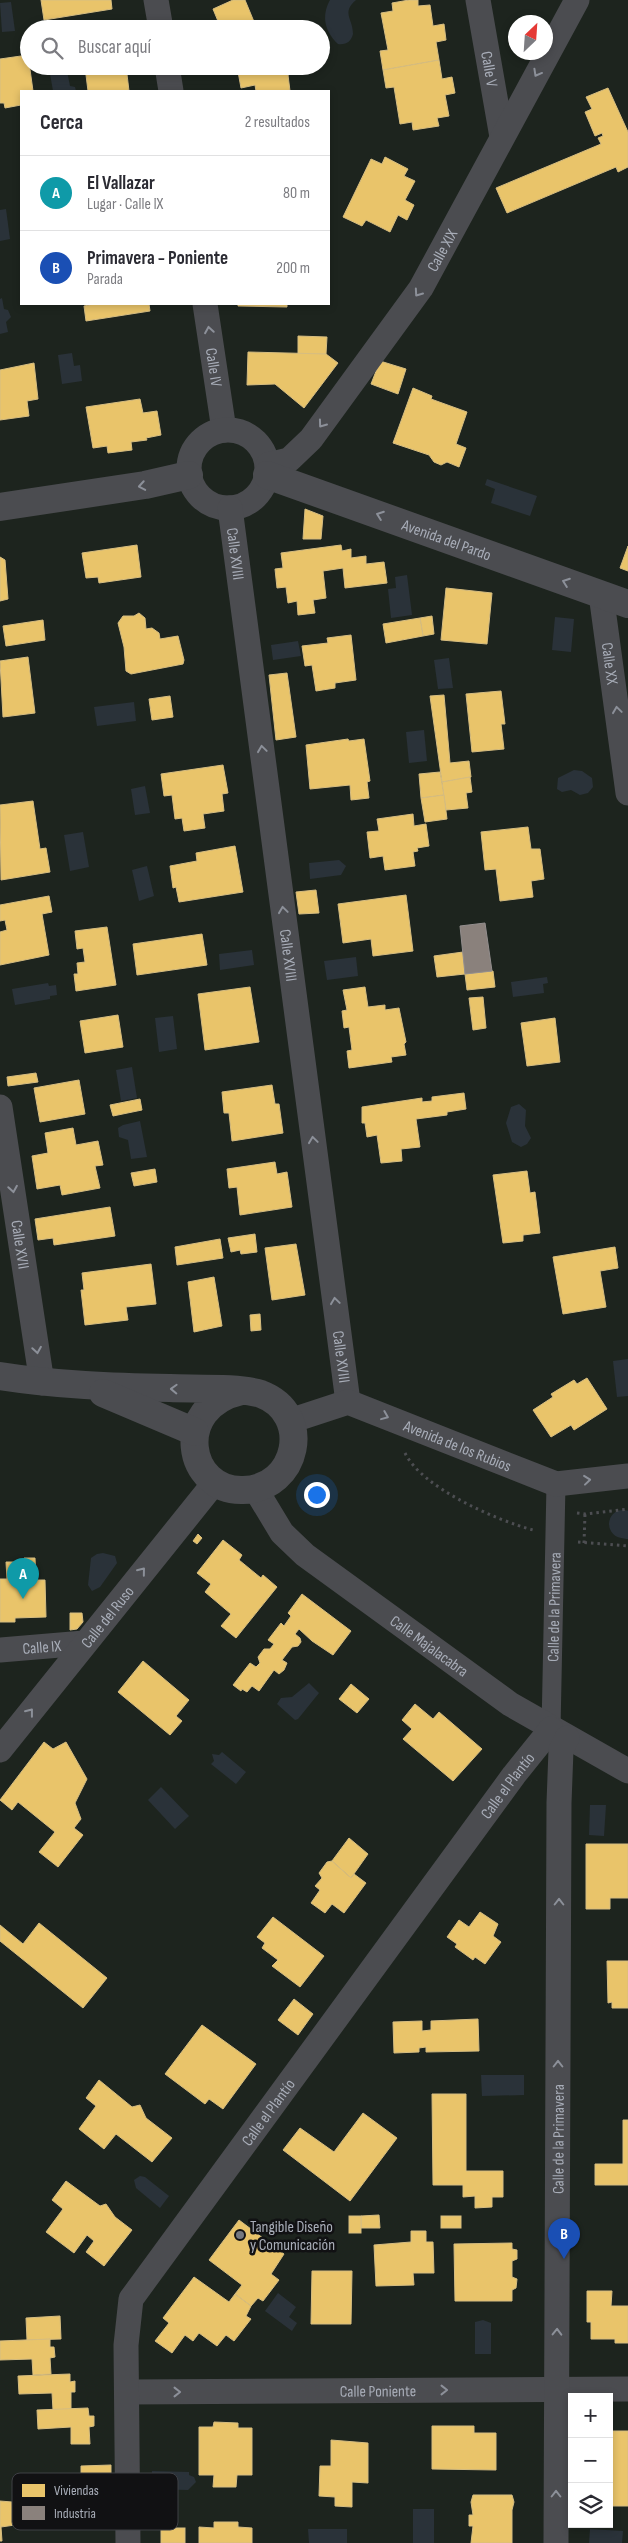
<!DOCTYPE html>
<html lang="es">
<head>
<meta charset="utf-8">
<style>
  body { margin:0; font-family:"Sofia Sans Condensed",sans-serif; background:#f2f2f3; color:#2b2b33 }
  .controls { position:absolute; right:15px; bottom:15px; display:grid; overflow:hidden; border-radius:0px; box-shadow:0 2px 8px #0003 }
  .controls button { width:45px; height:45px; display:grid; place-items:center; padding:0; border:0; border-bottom:1px solid #e1e1e2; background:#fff; color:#2b2b33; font:25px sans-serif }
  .compass { position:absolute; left:508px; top:15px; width:45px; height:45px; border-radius:50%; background:#fff; box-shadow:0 2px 8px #0003; rotate:25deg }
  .you { position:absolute; left:316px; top:1494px; width:18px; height:18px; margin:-12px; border:4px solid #fff; border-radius:50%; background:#1a73e8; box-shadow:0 0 0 8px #1a73e833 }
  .badge { display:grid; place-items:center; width:32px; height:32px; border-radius:50%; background:#111827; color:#fff; font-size:16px; font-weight:700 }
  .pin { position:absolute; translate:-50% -41px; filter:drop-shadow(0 1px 2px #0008) }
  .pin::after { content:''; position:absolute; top:26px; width:18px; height:15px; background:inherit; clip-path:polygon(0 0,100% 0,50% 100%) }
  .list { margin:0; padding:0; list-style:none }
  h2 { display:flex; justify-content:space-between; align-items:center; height:65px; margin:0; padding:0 20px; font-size:21px }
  h2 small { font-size:16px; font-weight:400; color:#7c7c81 }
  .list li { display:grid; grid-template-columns:32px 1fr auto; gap:15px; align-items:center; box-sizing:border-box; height:75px; padding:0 20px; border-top:1px solid #e1e1e2 }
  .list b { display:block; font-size:19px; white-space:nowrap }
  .list p { margin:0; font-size:16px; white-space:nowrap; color:#7c7c81 }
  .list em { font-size:16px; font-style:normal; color:#7c7c81 }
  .icon { flex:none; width:28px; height:28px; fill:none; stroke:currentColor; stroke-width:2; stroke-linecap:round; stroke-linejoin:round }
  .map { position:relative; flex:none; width:628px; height:2543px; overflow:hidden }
  .search { position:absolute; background:#fff; box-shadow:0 2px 8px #0003; left:20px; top:20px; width:310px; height:55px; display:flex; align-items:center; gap:12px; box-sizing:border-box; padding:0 18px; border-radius:28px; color:#7c7c81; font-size:19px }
  .panel { position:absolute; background:#fff; box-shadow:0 2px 8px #0003; left:20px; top:90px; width:310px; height:215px; border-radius:0px }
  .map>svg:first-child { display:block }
</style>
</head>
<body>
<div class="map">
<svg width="628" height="2543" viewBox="0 0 628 2543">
  <rect width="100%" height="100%" fill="#171717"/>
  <!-- green -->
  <path fill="#1d241e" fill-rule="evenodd" d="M0,0h628v2543h-628zM516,22h30v30h-30zM29,29h292v37h-292zM21,91h308v213h-308zM572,2397h37v127h-37z"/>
  <!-- water -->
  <g fill="#2a3239">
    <path d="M330,0h26c-15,13 -3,18 -3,34 -2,8 -7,11 -15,10 -13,-12 -17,-28 -8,-44z"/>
    <path d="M11,2l4,29 -13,1 -2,-29z"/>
    <path d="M66,66l4,20 5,1 1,4h-23l-4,-23z"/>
    <path d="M6,209l4,30 -10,2v-31z"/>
    <path d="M2,298l2,11 4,1 3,7 -5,5 2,10 -8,2v-35z"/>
    <path d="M72,353l2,13 6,-1 2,16 -20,3 -4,-29z"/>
    <path d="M487,479l50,17 -7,20 -39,-13 4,-14 -10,-4z"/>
    <path d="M407,575l5,40 -21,3 -3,-29 8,-1 -1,-11z"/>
    <path d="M555,617l19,2 -3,33 -19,-2z"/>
    <path d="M298,641l3,15 -28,4 -2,-15z"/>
    <path d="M449,658l4,30 -15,1 -4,-29z"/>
    <path d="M134,702l2,19 -39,5 -3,-19z"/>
    <path d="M424,730l3,31 -18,2 -3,-31z"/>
    <path d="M574,770l8,1 10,7 1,9 -5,6 -8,2 -9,-5 -9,2 -5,-3 1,-11z"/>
    <path d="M145,786l5,27 -15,2 -4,-26z"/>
    <path d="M83,832l6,35 -19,4 -6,-36z"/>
    <path d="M339,860l7,6 -5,9 -31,4 -1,-16z"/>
    <path d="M147,866l7,30 -15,5 -7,-31z"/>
    <path d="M252,950l2,15 -34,5 -1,-16z"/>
    <path d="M356,957l2,19 -31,4 -3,-19z"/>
    <path d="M547,977l1,6 -5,1 1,9 -31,4 -2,-15z"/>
    <path d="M48,983l1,3 7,-1 1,10 -7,1v3l-35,6 -3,-16z"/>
    <path d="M173,1016l4,33 -18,3 -4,-34z"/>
    <path d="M132,1067l5,31 -16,3 -5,-31z"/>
    <path d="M519,1104l7,6 -1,16 6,12 -4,6 -6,3 -9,-5 -6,-19 5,-16z"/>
    <path d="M140,1121l7,36 -16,2 -3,-19 -9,-3 -1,-9 5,-3z"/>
    <path d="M628,1359v37l-11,1 -4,-36z"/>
    <path d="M103,1553l12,3 2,7 -17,24 -8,4 -4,-6 3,-27 6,-4z"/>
    <path d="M309,1683l10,10 -21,26 -3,1 -18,-16 4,-6 11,-1z"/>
    <path d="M222,1752l24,20 -10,12 -25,-20 3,-3 -2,-7 7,1z"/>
    <path d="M161,1787l28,29 -14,13 -27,-29z"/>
    <path d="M590,1805h16l-2,31 -15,-1z"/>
    <path d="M481,2075h43v20l-42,1z"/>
    <path d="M140,2176l5,1 24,19 -9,12 -24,-20 -2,-8z"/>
    <path d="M278,2293l18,14 -7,10 8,6 -5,8 -27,-20z"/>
    <path d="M483,2320l8,3v31h-16v-32z"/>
    <path d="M152,2471l37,1v3l5,2 2,5 -8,8 -37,-1z"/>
    <rect x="413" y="2509" width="21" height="34"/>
    <path d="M308,2529h39v14h-38z"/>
    <path d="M590,2529l33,2 -1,12h-33z"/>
  </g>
  <!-- homes -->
  <g fill="#e9c46a" stroke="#d6bd81">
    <path d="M41,0h70l1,9 -68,11z"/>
    <path d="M233,0h12l12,29h-26l-2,-7 -9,4 -7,-17z"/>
    <path d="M409,0h9v6l12,-1 3,21 11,-2 2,16 -10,2 3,18 -56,10 -3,-19 8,-1 -7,-37 12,-2 -1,-8z"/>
    <path d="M28,55l5,36h-12v14l-16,3 -1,-5h-4v-44z"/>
    <path d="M439,60l3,19 10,-2 3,16 -10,2 4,21 -12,2 2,8 -26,4 -1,-8 -12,2 -6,-37 -8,1 -3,-18z"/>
    <path d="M126,66l3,25h-41l-3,-24z"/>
    <path d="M237,66h61l-3,6 -7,3 2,16h-34l-1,-6 -14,3z"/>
    <path d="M608,88l20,44v35l-10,5 -2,-5 -109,46 -11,-25 105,-44 -3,-6 5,-2 -1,-3 -7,3 -10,-24 7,-3 -6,-12z"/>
    <path d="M385,157l23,12 -4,7 11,5 -10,19 9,5 -7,15 -9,-5 -8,17 -24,-12 -4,6 -19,-9 28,-58 11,5z"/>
    <path d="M94,304h55l1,7 -64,10 -2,-15z"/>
    <path d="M238,304h49v3l-49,-1z"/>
    <path d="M298,336l29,1 -1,17h-28z"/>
    <path d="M248,352l78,2 12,9 -34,45 -29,-24 -28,1z"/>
    <path d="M380,361l26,8 -8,25 -27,-10z"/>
    <path d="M34,363l4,36 -11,2 2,15 -29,4v-50z"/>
    <path d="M413,388l19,8 -1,3 36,13 -11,32 10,4 -7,19 -12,-5 -6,3 -7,-3 -5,-7 -36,-12z"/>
    <path d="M140,399l3,14 14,-2 4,24 -15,3 1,2 -16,2 1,8 -24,3 -1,-7 -14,2 -7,-41z"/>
    <path d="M305,509l18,7 -2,23h-18z"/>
    <path d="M137,545l4,32 -42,6 -1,-6 -12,1 -4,-25z"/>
    <path d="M341,545l1,6 9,-2v9l15,-2v8l18,-2 3,21 -42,5 -2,-20 -20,3 3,27 -13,2 2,13 -17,2 -1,-14 -9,2 -2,-16 -9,1 -2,-19 8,-1 -2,-15z"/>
    <path d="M628,546v25l-8,-3z"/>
    <path d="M0,557l5,3 3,39 -8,2z"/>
    <path d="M446,588l46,5 -5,51 -46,-4z"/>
    <path d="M139,613l6,5 1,11 6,-1 7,5 1,6 18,-3 6,24 -1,4 -52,10 -5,-3 -2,-24 -6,-24 5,-7h11z"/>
    <path d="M432,616l2,18 -11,2 -3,-18z"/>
    <path d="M420,618l3,18 -37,7 -3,-19z"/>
    <path d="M43,620l2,20 -39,6 -3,-20z"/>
    <path d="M351,635l5,45 -21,3v5l-19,3 -4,-26 -7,1 -3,-20 26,-3 -1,-5z"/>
    <path d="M28,657l7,56 -32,4 -3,-56z"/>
    <path d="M287,673l9,64 -20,3 -7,-65z"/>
    <path d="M501,691l4,33h-4l3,25 -32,3 -6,-58z"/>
    <path d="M444,695l6,68 19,-2 2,16 -29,5 -12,-86z"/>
    <path d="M170,696l3,21 -21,3 -3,-21z"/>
    <path d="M348,739l1,2 15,-2 6,42 -3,1 2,16 -18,2 -1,-15 -40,4 -4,-44z"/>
    <path d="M223,765l5,28 -6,1 2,17 -21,3 2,14 -21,3 -2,-13 -7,1 -3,-24 -8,1 -3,-22z"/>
    <path d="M440,772l4,23 -23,3 -2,-24z"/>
    <path d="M470,777l2,15 -6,1 2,15 -22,2 -4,-28z"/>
    <path d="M444,795l3,24 -22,3 -4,-24z"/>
    <path d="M33,801l7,48 6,-1 4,24 -49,8 -1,-75z"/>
    <path d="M413,814l1,12 12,-2 3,22 -12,2 1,3 -5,1 2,14 -30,4 -2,-14 -13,2 -3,-26 12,-1 -2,-12z"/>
    <path d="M528,827l3,22h9l4,30 -13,2 2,16 -33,4 -4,-32 -11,1 -4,-38z"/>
    <path d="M235,846l8,46 -64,10 -3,-15 -3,1 -3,-22 27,-5 -1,-8z"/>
    <path d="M316,890l3,23 -20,1 -3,-22z"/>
    <path d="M406,895l7,56 -40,5 -2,-17 -28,4 -5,-39z"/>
    <path d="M49,896l3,16 -10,2 7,41 -49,10v-33l7,-2 -2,-10 -5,1v-16z"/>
    <path d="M107,927l9,58 -40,6 -2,-17h4l-1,-11 8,-1 -2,-14 -6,1 -2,-18z"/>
    <path d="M202,934l5,31 -70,10 -4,-31z"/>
    <path d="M463,952l2,22 -28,3 -3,-21z"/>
    <path d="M493,971l2,16 -28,3 -2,-16z"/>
    <path d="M250,987l9,55 -54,8 -7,-56z"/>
    <path d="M365,987l3,20 17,-2v5l14,-2 7,34 -2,2 2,11 -15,2 1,5 -43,6 -2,-17 5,-1 -3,-23 -5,1 -2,-17 5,-1 -4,-20z"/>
    <path d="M483,997l3,31 -13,2 -4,-32z"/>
    <path d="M118,1015l5,32 -38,6 -5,-32z"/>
    <path d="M555,1018l5,44 -33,4 -6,-43z"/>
    <path d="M36,1073l2,9 -30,4 -1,-9z"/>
    <path d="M79,1080l6,34 -45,8 -6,-34z"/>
    <path d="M272,1085l3,19h4l4,29 -51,8 -3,-28h-5l-2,-21z"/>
    <path d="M464,1093l2,16 -19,3v3l-31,4 4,28 -19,2 1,12 -21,2 -4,-28 -10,2 -2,-14h-3v-16l60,-9v4l10,-1v-4z"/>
    <path d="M140,1099l2,11 -29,6 -3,-11z"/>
    <path d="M73,1128l3,17 22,-4 5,24 -8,1 5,22 -38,7 -2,-10 -23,4 -5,-33 16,-3 -3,-20z"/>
    <path d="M275,1162l2,12 10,-2 5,35 -52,8 -3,-28 -8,1 -2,-19z"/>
    <path d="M155,1169l2,13 -23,4 -3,-13z"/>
    <path d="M527,1171l3,22 5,-1 5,41 -17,2v6l-20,2 -10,-68z"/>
    <path d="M110,1207l5,29 -61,9 -1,-7 -15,2 -3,-21z"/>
    <path d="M255,1234l2,18 -16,2 -1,-4 -9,2 -3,-14z"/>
    <path d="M220,1239l3,19 -46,7 -2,-18z"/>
    <path d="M296,1244l9,51 -33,5 -7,-52z"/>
    <path d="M615,1247l3,21 -18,3 6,36 -43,7 -10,-57z"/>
    <path d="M151,1264l5,40 -30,3 2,13 -43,5 -4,-35h3l-2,-17z"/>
    <path d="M214,1277l8,49 -28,6 -6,-50z"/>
    <path d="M260,1314l1,16 -10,1 -1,-16z"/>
    <path d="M587,1378l20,31 -33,21 -3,-5 -20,12 -18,-27 20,-13 -2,-3 23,-14 3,4z"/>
    <path d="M198,1534l4,4 -5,6 -4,-3z"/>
    <path d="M223,1540l19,15 -3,5 22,18 2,-3 14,12 -41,51 -15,-12 10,-12 -26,-22 6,-8 -14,-11z"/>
    <path d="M24,1558h11l1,22h9l1,37 -31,1v4h-15v-43h7l-1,-17h18z"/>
    <path d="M302,1594l49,37 -18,24 -21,-14 -13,-12 -4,5 5,4 1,4 -3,4 -6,1 -10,13 5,3 -3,7 -5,4 -5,-4 -15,21 -7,-5 -5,6 -5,-3 -1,2 -8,-6 17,-22 6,4 4,-4 -2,-6 6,-8h6l4,-5 -6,-4 13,-17 3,3 7,-10 -3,-3z"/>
    <path d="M70,1613h12l1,9 -6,7 -7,1z"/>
    <path d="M143,1661l46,39 -13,16 6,5 -12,14 -52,-43z"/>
    <path d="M351,1684l18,15 -12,14 -18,-14z"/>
    <path d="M415,1704l18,15 6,-7 43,37 -29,32 -50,-42 9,-10 -10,-9z"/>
    <path d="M44,1742l9,7 13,-7 21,37 -12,24 6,16 -7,9 9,7 -25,32 -19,-15 16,-20 -37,-30 -6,8 -12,-10z"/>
    <path d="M349,1838l19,16 -17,24 -19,-17z"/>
    <path d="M586,1844h42v54h-18v11h-24z"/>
    <path d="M332,1861l19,17 3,-4 12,9 -22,30 -12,-9 -7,9 -14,-10 9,-13 -5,-4 7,-8 -3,-5 8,-11z"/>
    <path d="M480,1912l18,12 -5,12 8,6 -16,22 -10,-7 -2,3 -18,-13 2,-3 -10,-7 12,-17 10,7z"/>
    <path d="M273,1917l51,39 -24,31 -28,-21 6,-6 -16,-12 3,-5 -8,-6z"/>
    <path d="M39,1923l68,55 -24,30 -83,-67v-16l23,19z"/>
    <path d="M607,1961h21v47h-16v-6l-4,1z"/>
    <path d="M294,1999l19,15 -15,21 -20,-15z"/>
    <path d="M478,2019l1,32 -53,1v-5l-7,1v4l-25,1 -1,-31 29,-1v10l9,-1v-9z"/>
    <path d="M202,2025l54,39 -33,45 -14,-10 -4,5 -40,-30z"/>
    <path d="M99,2080l33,27 8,-2 6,13 26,20 -20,24 -36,-28 -12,15 -25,-20 17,-23 -10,-8z"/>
    <path d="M432,2094h34v77h37v26h-11v10l-17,1v-12l-12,1v-12h-30z"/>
    <path d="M363,2113l34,25 -47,63 -67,-51 17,-22 34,24z"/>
    <path d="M623,2120h5v65h-33v-21h28z"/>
    <path d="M66,2181l34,25 6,-2 9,13 17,13 -28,36 -18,-14 8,-11 -7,-6 -13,18 -28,-21 17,-23 -11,-9z"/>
    <path d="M379,2215l1,13h-19v-12z"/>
    <rect x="349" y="2216" width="12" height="17"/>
    <rect x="441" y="2216" width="20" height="12"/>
    <path d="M239,2220l45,34 -13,20 8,6 -16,21 -5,-3 -7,8 -16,-12 7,-9 -33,-25z"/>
    <path d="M411,2231h15v11h7l1,31h-21l1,12 -38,1 -2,-41 37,-3z"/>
    <path d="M512,2243v6l5,1v9l-5,2v16l5,2 -1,9 -4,2v11h-57l-1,-57z"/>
    <path d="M312,2271h40l-1,53h-40z"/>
    <path d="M194,2277l35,25 6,-8 16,12 -5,10 5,3 -17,22 -8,-6 -9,11 -18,-13 -6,8 -8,-6 -13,18 -17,-12 14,-18 -6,-5z"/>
    <path d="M587,2291h25l-1,15h17v37h-13v-4h-24v-17h-4z"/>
    <path d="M60,2316l1,23 -34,1 -1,-22z"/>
    <path d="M50,2339v8h4l1,10 -5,1 1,16 -18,1 -1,-16 -32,1v-19z"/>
    <path d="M70,2374v8l5,-1v11h-4v17l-18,1 -1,-17 -33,1 -1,-18z"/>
    <path d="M88,2408l1,8h5v10l-5,1 1,17h-19v-17l-33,2 -1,-19z"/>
    <path d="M214,2422l24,1v5h14v47h-15l-1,12h-23l1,-12h-15v-48h14z"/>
    <path d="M432,2426h42v7h22v37l-64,-1z"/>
    <rect x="609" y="2431" width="19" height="75"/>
    <path d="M331,2440l37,3v40l-16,-1v25l-17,-1v-9l-16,-1 1,-30h11z"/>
    <path d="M111,2465v20h-30v-19z"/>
    <path d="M473,2495h39l2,7 -2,8v33h-41l2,-17h-4v-11h4l-2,-13z"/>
    <path d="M0,2501l12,1 3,23 -14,2 1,14h-2z"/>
    <path d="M214,2522h24v5l14,1v15h-53v-16l15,1z"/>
    <rect x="161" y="2528" width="24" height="15"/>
  </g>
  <!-- industry -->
  <path fill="#8a817c" stroke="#938e8e" d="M485,923l7,48 -27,3 -5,-48z"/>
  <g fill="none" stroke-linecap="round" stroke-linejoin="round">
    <!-- canal -->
    <path stroke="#2a3239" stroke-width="28" d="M623,1524l5,1"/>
    <!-- path -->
    <g stroke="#4d4e52" stroke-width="3" stroke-dasharray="2.5 4" stroke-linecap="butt">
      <path d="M405,1453c17,35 91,67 128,77"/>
      <path d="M577,1513l8,1 43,-5"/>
      <path d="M578,1542l50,4"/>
      <path d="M584,1543l1,-29"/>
    </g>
    <!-- pedestrian -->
    <path stroke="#4b4c50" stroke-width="19" id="s1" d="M551,1729l5,-245"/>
    <!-- minor -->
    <g stroke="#4b4c50" stroke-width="25">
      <path d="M156,0l5,29"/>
      <path id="s2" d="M478,0l24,137"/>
      <path d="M167,66l4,25"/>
      <path id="s3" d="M205,304l19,126"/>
      <circle cx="228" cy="469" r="39"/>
      <path id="s4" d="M268,465l21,-5 22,-21 110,-151 156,-288"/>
      <path id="s5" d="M230,508l118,894"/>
      <path id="s6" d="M601,594l27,199"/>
      <path id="s7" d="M0,1107l42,276"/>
      <path id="s8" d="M290,1421l58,-19 208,82 72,-8"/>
      <path id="s9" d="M256,1490l26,43 23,22 205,149 118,67"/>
      <path id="s10" d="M0,1650l84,-7"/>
      <path id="s11" d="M0,1750l215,-268"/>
      <path id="s12" d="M128,2392l500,-3"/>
      <path id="s13" d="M128,2543l-2,-198 5,-46 383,-524 37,-46"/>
      <path id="s14" d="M556,2543l3,-740 2,-53 6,-12"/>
    </g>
    <!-- tertiary -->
    <g stroke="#4b4c50" stroke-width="28">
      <path id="s15" d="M267,475l361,129"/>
      <path d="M0,507l145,-22 44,-10"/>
      <path d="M0,1376c57,9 113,11 170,12 23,1 71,-1 91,6 53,20 37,95 -18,96 -56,2 -72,-83 -2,-99"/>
      <path d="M103,1393l92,39"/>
    </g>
  </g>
  <!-- one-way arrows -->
  <defs><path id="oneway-chevron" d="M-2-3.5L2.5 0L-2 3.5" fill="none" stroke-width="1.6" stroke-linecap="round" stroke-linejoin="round" transform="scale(1.25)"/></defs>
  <g stroke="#8c9099">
    <use href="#oneway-chevron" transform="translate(537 73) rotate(119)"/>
    <use href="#oneway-chevron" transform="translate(418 293) rotate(125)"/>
    <use href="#oneway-chevron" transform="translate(209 330) rotate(-99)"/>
    <use href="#oneway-chevron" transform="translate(322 424) rotate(126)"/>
    <use href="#oneway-chevron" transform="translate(142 486) rotate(170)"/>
    <use href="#oneway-chevron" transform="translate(380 515) rotate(-160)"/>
    <use href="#oneway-chevron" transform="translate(566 582) rotate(-160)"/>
    <use href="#oneway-chevron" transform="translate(617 710) rotate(-98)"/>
    <use href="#oneway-chevron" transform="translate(262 749) rotate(-98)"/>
    <use href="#oneway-chevron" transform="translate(283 910) rotate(-98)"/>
    <use href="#oneway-chevron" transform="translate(313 1140) rotate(-98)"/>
    <use href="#oneway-chevron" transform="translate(13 1189) rotate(81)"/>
    <use href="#oneway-chevron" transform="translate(335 1301) rotate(-98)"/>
    <use href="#oneway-chevron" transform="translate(37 1350) rotate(81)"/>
    <use href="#oneway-chevron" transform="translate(174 1389) rotate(-178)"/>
    <use href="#oneway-chevron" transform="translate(385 1416) rotate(22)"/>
    <use href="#oneway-chevron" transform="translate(587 1480) rotate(-6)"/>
    <use href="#oneway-chevron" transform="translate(142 1571) rotate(-51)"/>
    <use href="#oneway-chevron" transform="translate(30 1712) rotate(-52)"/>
    <use href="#oneway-chevron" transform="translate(559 1902) rotate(-90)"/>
    <use href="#oneway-chevron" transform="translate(558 2064) rotate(-90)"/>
    <use href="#oneway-chevron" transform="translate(557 2332) rotate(-89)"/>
    <use href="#oneway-chevron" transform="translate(444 2390)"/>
    <use href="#oneway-chevron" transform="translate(177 2392)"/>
    <use href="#oneway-chevron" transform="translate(556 2494) rotate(-90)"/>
  </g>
  <!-- markers -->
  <circle fill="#757880" stroke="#111113" stroke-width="2" cx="240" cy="2235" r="5"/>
  <g text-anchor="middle" stroke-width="5" stroke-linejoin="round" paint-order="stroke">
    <!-- street labels -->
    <g font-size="16" fill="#a8adb8" stroke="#111113">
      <text dy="6" stroke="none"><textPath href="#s2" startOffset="70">Calle V</textPath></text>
      <text dy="6" stroke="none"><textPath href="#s4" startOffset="282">Calle XIX</textPath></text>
      <text dy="6" stroke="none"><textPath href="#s3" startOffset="64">Calle IV</textPath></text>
      <text dy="6" stroke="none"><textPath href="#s15" startOffset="191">Avenida del Pardo</textPath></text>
      <text dy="6" stroke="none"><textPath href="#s5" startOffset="46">Calle XVIII</textPath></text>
      <text dy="6" stroke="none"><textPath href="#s6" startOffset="70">Calle XX</textPath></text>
      <text dy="6" stroke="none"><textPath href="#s5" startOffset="451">Calle XVIII</textPath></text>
      <text dy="6" stroke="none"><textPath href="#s7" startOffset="139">Calle XVII</textPath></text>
      <text dy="6" stroke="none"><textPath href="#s5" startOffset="856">Calle XVIII</textPath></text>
      <text dy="6" stroke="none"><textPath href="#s8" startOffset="179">Avenida de los Rubios</textPath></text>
      <text dy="6" stroke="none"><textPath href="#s1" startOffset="122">Calle de la Primavera</textPath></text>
      <text dy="6" stroke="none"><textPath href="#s11" startOffset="171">Calle del Ruso</textPath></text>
      <text dy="6" stroke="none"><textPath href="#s9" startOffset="236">Calle Majalacabra</textPath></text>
      <text dy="6" stroke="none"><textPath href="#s10" startOffset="42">Calle IX</textPath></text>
      <text dy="6" stroke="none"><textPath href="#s13" startOffset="881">Calle el Plantío</textPath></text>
      <text dy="6" stroke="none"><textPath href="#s13" startOffset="476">Calle el Plantío</textPath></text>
      <text dy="6" stroke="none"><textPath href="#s14" startOffset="404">Calle de la Primavera</textPath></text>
      <text dy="6" stroke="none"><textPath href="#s12" startOffset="250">Calle Poniente</textPath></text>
    </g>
    <!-- poi labels -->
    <g font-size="16" fill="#a8adb8" stroke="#111113" text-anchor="start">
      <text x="250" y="2232">Tangible Diseño<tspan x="250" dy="18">y Comunicación</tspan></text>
    </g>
  </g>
  <!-- legend -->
  <rect x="12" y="2473" width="166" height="57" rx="8" fill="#111113" stroke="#3e4045" stroke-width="1"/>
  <rect x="22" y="2484" width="23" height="13" fill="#e9c46a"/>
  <rect x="22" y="2506" width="23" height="14" fill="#8a817c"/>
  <g font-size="14" fill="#a8adb8">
    <text x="54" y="2495">Viviendas</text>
    <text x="54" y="2518">Industria</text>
  </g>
</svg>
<div class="controls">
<button>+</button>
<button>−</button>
<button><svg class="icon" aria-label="layers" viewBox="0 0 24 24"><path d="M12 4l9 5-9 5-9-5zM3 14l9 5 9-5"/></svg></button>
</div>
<svg class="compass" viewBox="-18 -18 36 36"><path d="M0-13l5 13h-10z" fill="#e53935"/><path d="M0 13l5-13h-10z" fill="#7c7c81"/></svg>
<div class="you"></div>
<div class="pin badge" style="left:23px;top:1599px;background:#0f9aa8">A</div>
<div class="pin badge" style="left:564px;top:2259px;background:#1a4fb4">B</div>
<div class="search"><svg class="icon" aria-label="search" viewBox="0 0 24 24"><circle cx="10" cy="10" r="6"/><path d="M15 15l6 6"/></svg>Buscar aquí</div>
<section class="panel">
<h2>Cerca<small>2 resultados</small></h2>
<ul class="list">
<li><span class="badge" style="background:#0f9aa8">A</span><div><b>El Vallazar</b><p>Lugar · Calle IX</p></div><em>80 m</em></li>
<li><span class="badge" style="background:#1a4fb4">B</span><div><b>Primavera - Poniente</b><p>Parada</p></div><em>200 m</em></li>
</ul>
</section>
</div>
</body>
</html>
